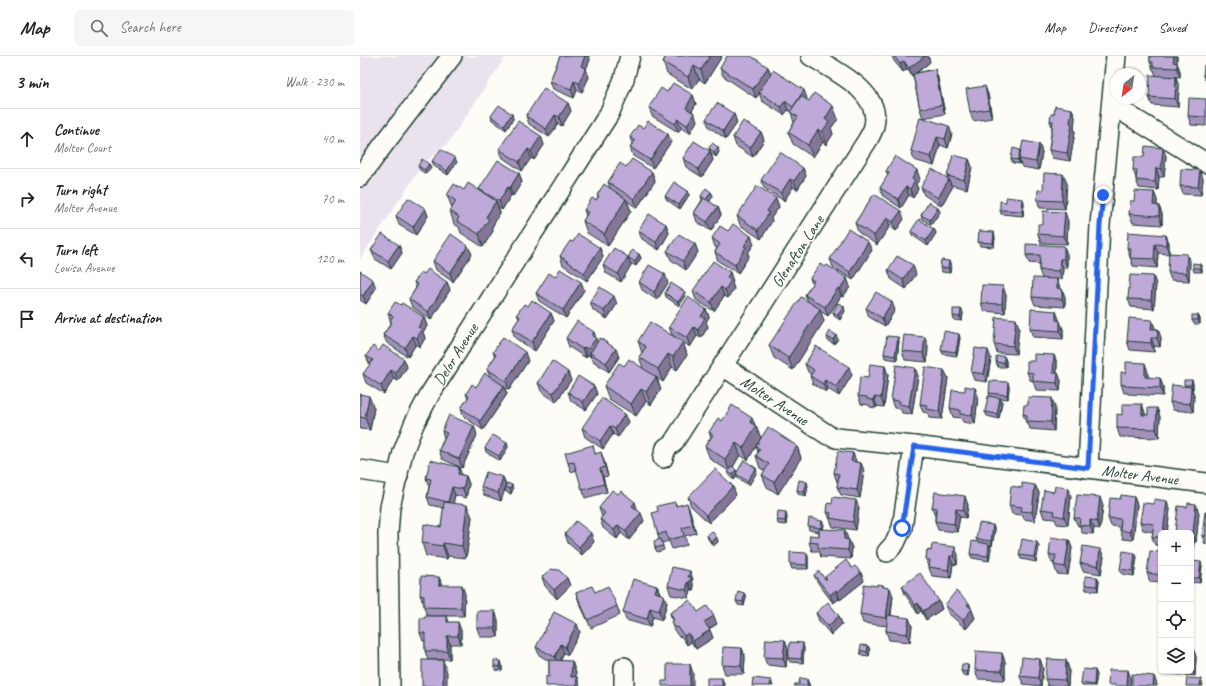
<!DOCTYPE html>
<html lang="en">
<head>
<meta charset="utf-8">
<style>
  body { margin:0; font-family:Caveat,sans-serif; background:#f6f6f6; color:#222 }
  .controls { position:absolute; right:12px; bottom:12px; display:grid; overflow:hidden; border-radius:6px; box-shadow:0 1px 3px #0004 }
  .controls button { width:36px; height:36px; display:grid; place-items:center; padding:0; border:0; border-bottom:1px solid #e0e0e0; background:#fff; color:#222; font:20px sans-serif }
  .compass { position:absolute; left:750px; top:12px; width:36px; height:36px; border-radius:50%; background:#fff; box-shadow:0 1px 3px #0004; rotate:210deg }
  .stop { position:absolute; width:12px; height:12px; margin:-9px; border:3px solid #2563eb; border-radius:50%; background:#fff }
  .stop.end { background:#2563eb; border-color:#fff; box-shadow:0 1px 4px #0008 }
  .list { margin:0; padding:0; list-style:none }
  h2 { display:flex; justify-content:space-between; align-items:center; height:52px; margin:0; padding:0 16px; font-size:17px }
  h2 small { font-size:13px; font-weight:400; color:#767676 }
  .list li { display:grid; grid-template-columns:26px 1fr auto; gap:12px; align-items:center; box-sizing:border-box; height:60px; padding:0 16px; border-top:1px solid #e0e0e0 }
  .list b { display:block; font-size:15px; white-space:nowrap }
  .list p { margin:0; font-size:13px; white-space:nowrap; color:#767676 }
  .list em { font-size:13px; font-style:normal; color:#767676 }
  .icon { flex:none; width:22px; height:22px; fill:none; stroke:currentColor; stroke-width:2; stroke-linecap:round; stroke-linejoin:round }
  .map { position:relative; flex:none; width:846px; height:630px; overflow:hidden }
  header { display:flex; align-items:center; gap:24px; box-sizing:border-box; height:56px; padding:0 20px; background:#fff; border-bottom:1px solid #e0e0e0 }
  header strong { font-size:19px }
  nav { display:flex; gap:22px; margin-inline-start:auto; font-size:14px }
  .search { width:280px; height:36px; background:#f6f6f6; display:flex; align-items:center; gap:10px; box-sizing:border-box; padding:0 14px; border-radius:6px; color:#767676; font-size:15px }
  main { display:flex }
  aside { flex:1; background:#fff }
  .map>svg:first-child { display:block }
</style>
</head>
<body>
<header>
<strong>Map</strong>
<div class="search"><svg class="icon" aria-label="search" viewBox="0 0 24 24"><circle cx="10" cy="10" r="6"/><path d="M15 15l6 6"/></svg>Search here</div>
<nav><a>Map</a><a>Directions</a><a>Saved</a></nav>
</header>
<main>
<aside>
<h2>3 min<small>Walk · 230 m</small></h2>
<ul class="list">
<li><svg class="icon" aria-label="ahead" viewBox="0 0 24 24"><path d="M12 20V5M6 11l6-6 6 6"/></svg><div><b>Continue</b><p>Molter Court</p></div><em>40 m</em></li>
<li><svg class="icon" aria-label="right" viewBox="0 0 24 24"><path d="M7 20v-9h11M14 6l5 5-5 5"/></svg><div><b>Turn right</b><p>Molter Avenue</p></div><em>70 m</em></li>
<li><svg class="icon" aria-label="left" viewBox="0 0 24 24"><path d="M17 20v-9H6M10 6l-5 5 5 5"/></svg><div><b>Turn left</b><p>Louisa Avenue</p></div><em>120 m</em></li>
<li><svg class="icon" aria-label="arrive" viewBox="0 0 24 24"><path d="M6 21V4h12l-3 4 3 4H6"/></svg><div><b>Arrive at destination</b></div></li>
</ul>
</aside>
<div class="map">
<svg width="846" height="630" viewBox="0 0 846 630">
  <rect width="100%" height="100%" fill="#fdfcf7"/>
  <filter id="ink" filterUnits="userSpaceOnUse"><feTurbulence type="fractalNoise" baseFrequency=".025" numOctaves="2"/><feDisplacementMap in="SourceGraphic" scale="8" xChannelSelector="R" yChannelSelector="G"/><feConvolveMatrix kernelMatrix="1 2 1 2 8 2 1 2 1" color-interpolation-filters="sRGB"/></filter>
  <g filter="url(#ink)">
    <!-- built -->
    <path fill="#eae3ee" d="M0,0h146l-57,86 -25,21 -64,96z"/>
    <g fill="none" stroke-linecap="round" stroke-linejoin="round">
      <defs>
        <g id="minor">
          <path d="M752,49l94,58"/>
          <path d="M0,121l24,-33 68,-88"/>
          <path d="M363,310l105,69"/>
          <path d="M476,382l78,8 292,37"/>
          <path d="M303,402l3,-10 7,-5 194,-302c3,-5 6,-10 7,-15 8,-34 -39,-55 -63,-70"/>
          <path d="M728,412l12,-243 16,-169"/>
          <path d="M0,414l38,6"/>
          <path d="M527,496l8,-9 7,-15 12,-82"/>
          <path d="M264,611v19"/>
          <path d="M30,630l-2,-152 2,-27 13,-55 11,-28 16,-30 179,-280 15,-35 6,-23"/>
        </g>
      </defs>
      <!-- minor casing -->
      <use href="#minor" stroke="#1f3d34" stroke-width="22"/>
      <!-- minor -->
      <use href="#minor" stroke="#fdfcf7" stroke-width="19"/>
    </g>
    <!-- wall -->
    <g fill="#a391bb" stroke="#1f3d34">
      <path d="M200,0h29l1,4 -4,9 3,8 -7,15 -5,-2 -3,8 -21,-9 -3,-8z"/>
      <path d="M306,0h56l-17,27 -6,-4 -7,10 -25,-15 -4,-12z"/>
      <path d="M532,0h36l2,6 -13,11 18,-4 3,9 7,36 -22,4 29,16 -4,14 -8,-3 -6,21 -20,-6 -3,-9 12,-33 -3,-9 -7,-33h-1l-5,-7 -4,3 -9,-11z"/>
      <path d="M790,0h27v7l3,8v6l-22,-1 21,10 -1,21 -26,-2 -3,-8 7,-21 -2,-6h-1l-3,-8z"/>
      <path d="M846,9v15h-1l-2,-4z"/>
      <path d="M408,11l3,7 36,24 -1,1 32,20 -7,9 2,6 -7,11 -3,-3 -10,15 -20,-13 -5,-12 6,-9 -3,-11 -3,-2 -4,5 -22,-14 -3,-8 -3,5 -33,-22 -3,-8z"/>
      <path d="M307,36l26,3 3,9 -4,7 2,2 3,8 -7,12 -9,-5 -3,4 -26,-16 -3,-9z"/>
      <path d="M628,38l4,24 -19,3 -3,-9z"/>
      <path d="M846,43v27l-15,-1 -3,-9z"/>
      <path d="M208,47l3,8 -9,15 -4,-2 -9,13 -20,-13 -3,-8z"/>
      <path d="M712,53l3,8 -1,12 1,3 -5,29 -18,-3 -3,-8 3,-23 -2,-6 4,-7z"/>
      <path d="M152,58l1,5 -7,11 -14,-10 -1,-4z"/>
      <path d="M374,58l3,9 -11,16 -17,-12 -3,-8z"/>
      <path d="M283,72l28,14 -18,26 -20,-12 -3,-9 2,-3 -2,-7z"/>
      <path d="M401,76l3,8 -11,17 -17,-11 -3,-9z"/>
      <path d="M181,80l3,9 -10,15 -3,-2 -9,13 -19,-13 -4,-9z"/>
      <path d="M679,88l3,8 -3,18 -17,-3 -2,-5v2l-7,-1 -2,-4 10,-8z"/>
      <path d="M349,92l10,4 -3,5 -5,-4 2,7 -11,17 -16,-10 -3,-9 27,-7z"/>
      <path d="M806,100l-2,21h-5l-1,13 -19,-2 -3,-8v-2l-3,-8 11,-13z"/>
      <path d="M609,103l3,8 -5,22 -16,-4 1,3 -11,18 -17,-11 -3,-8 27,-8 -1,-3z"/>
      <path d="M72,105l25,1 -9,13 -14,-9z"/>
      <path d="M69,108l2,4 -5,6 -6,-4 -2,-4z"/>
      <path d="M266,111l26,5 3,9 -18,27 -10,-7 4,10 -23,35 -21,-13 -4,-12 3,-5 -2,-6 12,-10 2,-3 -1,-2 13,-7 -2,-6z"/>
      <path d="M443,112l3,8 -9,14 -4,-3 -9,14 -20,-13 -3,-8z"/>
      <path d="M840,114l3,9 -2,16 -18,-1 -3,-8z"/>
      <path d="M526,115l34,8 -4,5 2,5 -5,9 -4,-3 -8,13 -18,-12 -3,-8 8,-12z"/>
      <path d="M159,117l3,9 -9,14 -2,-1 -9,15 -4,-3 2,6 -8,14 1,4 -10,16 -22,-14 -2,-6 -5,-3 -4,-13 2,-3 -5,-13 17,-5 16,1 -1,-2z"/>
      <path d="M707,127l-2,26 -25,-1 -3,-8z"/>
      <path d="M328,135l1,4 -9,14 -13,-9 -2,-4z"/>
      <path d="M351,136l2,4 -4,6 9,5 3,8 -10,16 -14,-9 -3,-9 8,-13 -1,-4z"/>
      <path d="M794,136l3,8v5l2,1 3,8v11l-29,-2 -4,-9 5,-13z"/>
      <path d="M514,138l30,25 -8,12 -6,-5 -13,19 -19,-13 -3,-9z"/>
      <path d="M416,142l3,9 -8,11 1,3 -11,18 -21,-14 -3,-9z"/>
      <path d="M663,143l1,4 -1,13 -22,-2 -1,-4 6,-8z"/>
      <path d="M65,152l3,8 -12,19 -17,-10 -3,-9z"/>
      <path d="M578,152l2,4 -9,13 -9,-6 -1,-4z"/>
      <path d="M708,165l-1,23 -26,-1 -3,-9 5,-10z"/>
      <path d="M306,168l3,9 -10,17 -17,-11 -4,-8z"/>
      <path d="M574,173l2,4 -8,13 -16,-11 -1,-4z"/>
      <path d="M368,175l23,5 3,8 -6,9 1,3 -11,17 -20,-12 -3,-9 2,-4 -2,-1 -3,-9z"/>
      <path d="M806,179l3,8v11l-11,-1 -1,15 -24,-2 -6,-18z"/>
      <path d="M635,181l-1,10 -14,-1 -2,-4z"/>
      <path d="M213,186l27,6 3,9 -16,24 -24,-16 -3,-9z"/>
      <path d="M335,188l3,8 -12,18 -15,-10 -4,-9z"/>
      <path d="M39,189l3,8 -11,16 -16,-10 -4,-9z"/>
      <path d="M512,194l-19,30 -20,-13 -3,-8z"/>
      <path d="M112,198l-19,28 -17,-12 -3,-9z"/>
      <path d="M279,198l2,4 -5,8 -6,-3 1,2 -10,17 -15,-9 -3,-8z"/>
      <path d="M707,198v14h-4l-1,11h-5l3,10h2l3,8v10l-30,-2 -3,-8 10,-19 -3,-8v-6l-10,-1 -3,-8z"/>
      <path d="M589,205l2,4 -1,8 -8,-1 -2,-4z"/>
      <path d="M830,206l-1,19 -18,-1 -3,-8z"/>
      <path d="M840,208l2,4v4h-8l-1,-4z"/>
      <path d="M465,211l22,11 3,9 -7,10 -2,-1 -13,20 -8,-5 4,10 -31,49 -19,-12 -5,-13 39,-44 -3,-6 7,-11 -2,-6z"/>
      <path d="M528,214l28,4 -10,15 -15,-10z"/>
      <path d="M0,215l16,17 -10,16 -6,-4z"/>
      <path d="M64,218l23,8 3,8 -19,30 -19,-13 -3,-8 7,-11 -2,-6z"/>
      <path d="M793,220l3,8 -2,25 -23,-2 -3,-8z"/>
      <path d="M195,221l26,5 3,8 -18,28 -27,-17 -3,-8z"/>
      <path d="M373,225l-1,2 2,6 -6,9 -4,-2 -10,15 -18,-11 -3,-9z"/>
      <path d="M279,226l29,1 -11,17 -15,-10z"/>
      <path d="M305,237l21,3 -7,10 -13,-9z"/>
      <path d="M646,239l-1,18 -21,-2 -3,-8z"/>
      <path d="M230,246l27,2 -10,15 -14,-9z"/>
      <path d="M41,249l23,12 3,9 -4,6 2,6 -5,9 -4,-3 -8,13 -21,-14 -4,-8 8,-12 -3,-10z"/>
      <path d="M168,250l23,7 3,8 -19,30 -20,-13 -3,-9 7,-10 -2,-5z"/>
      <path d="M506,252l29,2 -10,16 -16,-9z"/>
      <path d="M346,253l3,8 -3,5 2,5 -7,11 -4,-2 -7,11 -18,-12 -3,-8z"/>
      <path d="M601,253l2,4 -1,8 -8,-1 -1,-4z"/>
      <path d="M485,255l-5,9 -6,-4 -1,-4z"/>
      <path d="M838,259l2,4v5h-6l-2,-4z"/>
      <path d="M699,263v2l4,8v10l-30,-2 -3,-8z"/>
      <path d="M792,264l3,9h3l3,9 -1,9 -6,-1v6l-24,-2 -3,-9z"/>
      <path d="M659,271l-3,27 -19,-1 -3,-9z"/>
      <path d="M467,281l11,2 -4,5 -6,-3z"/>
      <path d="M538,281l1,4 -2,19 -12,-2 -1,-4z"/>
      <path d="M206,282l31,3v1l22,15 -10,15 -16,-11 -1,-4 -5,-2 -1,3 -17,-11z"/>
      <path d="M600,282l-3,18 -14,-2 -2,-4z"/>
      <path d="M278,285l45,1 4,13 -10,15 -5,-3 -9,15 -6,-4 4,11 -10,16 -5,-4 -10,15 -27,-17 -5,-13 20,-20 19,2 -4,-11 3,-4z"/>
      <path d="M568,290l-1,16 -22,-2 -3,-9z"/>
      <path d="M19,295l25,8 3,8 -9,14 -4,-2 -10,15 -18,-11 -3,-9 7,-9 -4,-9z"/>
      <path d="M133,296l35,9 -19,29 -5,-3 3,7 -24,36 -19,-13 -3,-9 7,-9 -2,-5 24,-18 -3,-7 8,-12z"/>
      <path d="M694,299l3,8v10h1l3,8 -1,10 -24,-1 -3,-9 -3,-1 -3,-8 7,-11z"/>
      <path d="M644,300l2,5v6h-8l-2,-5z"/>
      <path d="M631,302l-4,24 -13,-2 -3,-8z"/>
      <path d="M445,308l47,11 -13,21 -11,-7 -2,3 -13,-8 -3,-8 1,-2 -3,-2z"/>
      <path d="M525,310l3,9 -4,32 -7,-1 -1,2 -6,-1 -1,-2 -8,-1 -3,-8 10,-18z"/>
      <path d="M555,312l3,8 -6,38 -10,-1 -1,-4 -7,-1 -3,-8z"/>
      <path d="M584,314l4,8 -6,41 -13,-1 -1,-5 -5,-1 -3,-8z"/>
      <path d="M788,316v5l15,9v10l-35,-2v-1h-4l-3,-9z"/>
      <path d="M211,324l-15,22 -15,-11 -3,-8z"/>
      <path d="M832,324l1,4v5h-1l2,6 -1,17 -20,-2 -3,-8 15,-16 -1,-1z"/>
      <path d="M648,326l1,5 -1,12 -8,-1 2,4 -3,17 -12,-3 -2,-4 5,-16 -1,-3z"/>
      <path d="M234,330l3,8 -11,16 -15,-9 -3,-9z"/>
      <path d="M615,332l3,8 -3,28 -12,-2 -2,-4 -8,-1 -3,-9 15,-17z"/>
      <path d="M0,338l14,14 -4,22 -10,-1z"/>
      <path d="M782,348l3,9v2h3l9,-7 3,9 -1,21 -39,-1 -3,-9 5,-13z"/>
      <path d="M695,351l-1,24 -24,-2 -2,-6h-2l-3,-9z"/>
      <path d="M265,358l4,8 -11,15 -5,-3 -10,15 -18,-12 -3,-9z"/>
      <path d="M362,365l33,4 6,13 36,8 4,12 -23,36 -11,-7 -5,-12 3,-4 -5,-3 -4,-12 2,-4 -2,-6 -8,14 -8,-5 -7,12 3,3 1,2h20l-8,13 -12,-7v-2l-3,4 -5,-4 -1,-4 1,-1 -19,-12 -5,-13 6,-9 -2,-5z"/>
      <path d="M114,370l3,9 -15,33 -20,-9 -3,-9 5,-12 -2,-7z"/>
      <path d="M147,387l1,4 -8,14 -14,-9 -1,-4z"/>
      <path d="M236,397l8,8 4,15 -5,1 4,15 -22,6 -8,-28 -6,2 -3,-9z"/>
      <path d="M496,405v1l5,1 3,8 -4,27 -19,-3 -4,-8 1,-5h-1l-3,-9z"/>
      <path d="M102,419l4,1 3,8 -3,14 -11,-3 -2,8 19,14 -6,41 -18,-2 -1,3 -21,-3 -4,-13 19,-16 3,-19 -14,-3 -3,-8 2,-11 -3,-8z"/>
      <path d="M143,421l3,8 7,4 -2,5 -5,-2 -1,-4 -4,13 -17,-6 -3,-8z"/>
      <path d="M675,429l4,8 -4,28 -11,-2 -1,-4 -11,-1 -3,-9z"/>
      <path d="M448,430l-2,10 -8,-2 -1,-4z"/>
      <path d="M376,439l-27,28 -18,-17 -3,-9z"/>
      <path d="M711,440l-3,29 -11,-1 -2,-5 -11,-1 -3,-9z"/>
      <path d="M774,441l3,8 -4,35 -10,-1 -3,-9v-3l-9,-1 -3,-8 12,-19z"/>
      <path d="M315,446l2,4 13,5 6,22 -11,3 2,9 -15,4 -3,-8 -7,2 2,7 -7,2 -2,-4 4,-8 -1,-5v-24z"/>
      <path d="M608,449l-2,13 -6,-1 -3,15 -19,-2 -3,-9v-5l-3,-9z"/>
      <path d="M743,450l-3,23 -6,-1 -1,6 -11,-1 -2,-7h-2l-4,-8z"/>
      <path d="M239,452l38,2 7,11 -15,19 -8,-7 -4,6 -14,-11 -3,-9 2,-2z"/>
      <path d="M499,452l-3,22 -23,-3 -6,-15z"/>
      <path d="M810,453l-3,24h-6v13l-6,-1 -3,-8 1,-5 -10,-2 -3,-8z"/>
      <path d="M846,456v32h-1l-3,-8z"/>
      <path d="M839,457l-3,29h-2l-1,8h-2v-17z"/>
      <path d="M427,461l-1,8 -8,-1 -1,-4z"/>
      <path d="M462,465l2,4 -1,4 26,11 3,8 -1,11 -30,-2 -2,-6h-7l-3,-9 10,-6v-4l-10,-2 -1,-4z"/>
      <path d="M633,469l2,5 -3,16 -2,-1 1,3 -2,13 -17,-3 -2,-4 8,-12 -2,-3z"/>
      <path d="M205,478l29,8 -12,13 -14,-12z"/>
      <path d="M347,479l10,3 1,4 -5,4 -5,-7z"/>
      <path d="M709,484l3,8 -4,27 -11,-1 -3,-9v-2h-2l-3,-8z"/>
      <path d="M679,490l-3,16 -15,-3 -2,-4z"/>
      <path d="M740,493l4,8 -3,17 -18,-3 -3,-8z"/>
      <path d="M567,494l31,5 -1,10 -4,-1 -2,14 -19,-2 -6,-16z"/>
      <path d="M801,496v31l-11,-1 -3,-9z"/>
      <path d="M447,497l1,4v12h-16l-2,-5z"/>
      <path d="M777,501l-3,19 -12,-2 -2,-5z"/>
      <path d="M831,505l11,5 -2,17 -9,-1z"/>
      <path d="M492,512l9,5 3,8 -24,19 -1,-1 -6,4 -15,-20 -4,-8 11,4h1l-1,-2z"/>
      <path d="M79,521l3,8 23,9 -1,22h-37l-3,-9v-3l-4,-9z"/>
      <path d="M182,521l25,1 3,8 -13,13 -12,-13z"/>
      <path d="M737,521l2,4 -1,10 -12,-1 -1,-5z"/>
      <path d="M333,523l-1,2 2,5 -1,5 -2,-1 -2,8 -18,-3 -3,-9z"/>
      <path d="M523,529l1,2 9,9 -2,20 21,10 -2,16 -21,-2 -3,-9 1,-5 -24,-3 -3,-9 17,-28z"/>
      <path d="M297,530l3,7 7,10 -5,17 -9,-3 -3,10 -24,-7 -3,-8z"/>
      <path d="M542,530l37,15 3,8 -16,11 -5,-9 -3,3 -13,-20z"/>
      <path d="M235,536l22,14 3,9 -29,13 -12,-26 -3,-9z"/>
      <path d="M384,537l2,4 -2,9 -6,-1 -2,-4z"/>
      <path d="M609,547l6,15 -9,11 -18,-16 -3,-8z"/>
      <path d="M135,555l3,9v17h-18l-3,-9z"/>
      <path d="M338,556l19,12 -8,5 4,9 -17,11 -5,-7 -4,3 -6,-9 -2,1 -5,-7 -3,-8 1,-1 -2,-8z"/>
      <path d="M456,557l23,3 3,8 -11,11 -12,-14z"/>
      <path d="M87,560l2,6 12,8v14h-11v15l-22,1 -3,-9v-10h-2l-3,-8 5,-15z"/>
      <path d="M220,576l-12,23 -4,-2 -3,7 15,13v4l-30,8 3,-8v-16l-10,-6 -3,-8z"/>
      <path d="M508,590l2,4 -1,6 -8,-1 -1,-5z"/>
      <path d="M382,592l3,9 -1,17h-19l-3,-9z"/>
      <path d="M444,592l-1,15 -13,-1 -2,-4z"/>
      <path d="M831,592h2l3,9 -1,19 -23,-2 -1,-3h20z"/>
      <path d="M428,593l-2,18 -19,-2 -3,-8z"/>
      <path d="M680,603l3,9 -2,18 -18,-2 -3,-8z"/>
      <path d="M706,604l3,9 -1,17h-20l-3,-7z"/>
      <path d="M141,605l1,4v6l-7,-1 -1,-4z"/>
      <path d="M645,605v19l-27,-1 -3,-9z"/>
      <path d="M609,614l-1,6 -5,-1 -2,-4z"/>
      <path d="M735,614l2,5 -2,11h-13l-1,-3z"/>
    </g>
    <!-- shaded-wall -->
    <g fill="#857698" stroke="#1f3d34">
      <path d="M225,0h4l1,4 -4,9 3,8 -7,15 -3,-9 2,-17z"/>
      <path d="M350,0h12l-17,27 -4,-13z"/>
      <path d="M565,0h3l2,6 -18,14 -3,-8z"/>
      <path d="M814,0h3v12l-4,-6z"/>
      <path d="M544,5l3,8 -4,3 -3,-8z"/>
      <path d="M817,7l3,8v6l-3,-9z"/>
      <path d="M334,10l5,13 -7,10 -4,-12z"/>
      <path d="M408,11l3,8 -15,23 -3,-9z"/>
      <path d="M575,13l3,9 7,36 -3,-9z"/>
      <path d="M816,21l3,9 -1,21 -3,-8z"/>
      <path d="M214,25l3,9 -3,8 -3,-9z"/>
      <path d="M625,30l3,8 4,24 -3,-9z"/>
      <path d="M444,34l3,8 -11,17 -3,-8z"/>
      <path d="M333,39l3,9 -7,12 -3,-8z"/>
      <path d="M425,45l3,9 -4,5 -3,-8z"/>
      <path d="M208,47l3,8 -9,15 -3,-9z"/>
      <path d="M473,50l5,13 -7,9 2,6 -7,11 -4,-13 3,-13z"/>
      <path d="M712,53l3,8 -1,12 1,3 -5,29 -3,-8 3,-30z"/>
      <path d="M334,57l3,8 -7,12 -3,-8z"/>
      <path d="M152,58l1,5 -7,11 -2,-5z"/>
      <path d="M374,58l3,9 -11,16 -3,-8z"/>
      <path d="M195,59l3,9 -9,13 -3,-8z"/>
      <path d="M318,63l3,9 -3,4 -3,-8z"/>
      <path d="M589,70l3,8 -4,14 -3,-9z"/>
      <path d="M458,74l5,12 -10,15 -5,-12z"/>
      <path d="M401,76l3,8 -11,17 -3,-9z"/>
      <path d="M308,78l3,8 -18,26 -3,-8z"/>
      <path d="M181,80l3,9 -10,15 -3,-9z"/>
      <path d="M577,81l3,8 -6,21 -3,-9z"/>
      <path d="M679,88l3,8 -3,18 -3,-8z"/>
      <path d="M358,91l1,5 -3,5 -2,-5z"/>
      <path d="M803,92l3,8 -2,21 -3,-8z"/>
      <path d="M168,93l3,9 -9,13 -3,-9z"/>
      <path d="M660,94l2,4 -3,5 1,3v2l-2,-4z"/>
      <path d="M350,95l3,9 -11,17 -4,-8z"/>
      <path d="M95,102l2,4 -9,13 -1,-4z"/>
      <path d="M609,103l3,8 -5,22 -3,-9z"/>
      <path d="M69,108l2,4 -5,6 -1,-4z"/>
      <path d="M443,112l3,8 -9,14 -3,-9z"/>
      <path d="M796,112l3,9 -1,13 -3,-8z"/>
      <path d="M557,114l3,9 -4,5 2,5 -5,9 -3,-9 2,-10z"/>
      <path d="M840,114l3,9 -2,16 -3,-8z"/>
      <path d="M292,116l3,9 -18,27 -3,-9z"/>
      <path d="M159,117l3,9 -9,14 -3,-8z"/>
      <path d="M703,118l4,9 -2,26 -3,-8z"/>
      <path d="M430,123l3,8 -9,14 -3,-8z"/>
      <path d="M589,123l3,9 -11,18 -3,-8z"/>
      <path d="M148,131l3,8 -9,15 -3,-9z"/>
      <path d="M546,131l3,8 -8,13 -3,-9z"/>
      <path d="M328,135l1,4 -9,14 -1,-4z"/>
      <path d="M351,136l2,4 -5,8 -2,-4z"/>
      <path d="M794,136l3,8 -1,14 -3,-9z"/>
      <path d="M416,142l3,9 -8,11 1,3 -11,18 -3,-9 9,-19z"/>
      <path d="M266,143l5,12 -23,35 -4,-12z"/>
      <path d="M663,143l1,4 -1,13 -1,-5z"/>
      <path d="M136,145l4,12 -8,14 1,4 -10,16 -4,-13 7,-17z"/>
      <path d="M799,150l3,8v11l-3,-9z"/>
      <path d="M358,151l3,8 -10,16 -4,-9z"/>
      <path d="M65,152l3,8 -12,19 -3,-8z"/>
      <path d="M578,152l2,4 -9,13 -1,-5z"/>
      <path d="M541,155l3,8 -8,12 -3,-9z"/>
      <path d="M705,156l3,9 -1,23 -4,-8z"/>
      <path d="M527,162l3,8 -13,19 -3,-9z"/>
      <path d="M306,168l3,9 -10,17 -3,-8z"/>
      <path d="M574,173l2,4 -8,13 -2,-5z"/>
      <path d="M634,176l1,5 -1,10 -1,-4z"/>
      <path d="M806,179l3,8v11l-3,-9z"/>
      <path d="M391,180l3,8 -6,9 1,3 -11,17 -3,-8 9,-19z"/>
      <path d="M508,186l4,8 -19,30 -3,-8z"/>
      <path d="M335,188l3,8 -12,18 -3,-9z"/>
      <path d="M795,188l3,9 -1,15 -3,-9z"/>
      <path d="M39,189l3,8 -11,16 -3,-8z"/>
      <path d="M108,190l4,8 -19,28 -3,-9z"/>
      <path d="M704,190l3,8v14l-3,-9z"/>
      <path d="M240,192l3,9 -16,24 -3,-8z"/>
      <path d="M279,198l2,4 -5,8 -1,-4z"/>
      <path d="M827,198l3,8 -1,19 -3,-8z"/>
      <path d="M268,201l3,8 -10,17 -3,-8z"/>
      <path d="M700,203l3,9 -1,11 -3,-8z"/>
      <path d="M589,205l2,4 -1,8 -2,-5z"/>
      <path d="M840,208l2,4v4l-2,-4z"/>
      <path d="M553,209l3,9 -10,15 -3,-9z"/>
      <path d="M370,216l3,9 -1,2 2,6 -6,9 -3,-8 2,-12z"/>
      <path d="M305,218l3,9 -11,17 -3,-8z"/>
      <path d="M793,220l3,8 -2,25 -3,-9z"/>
      <path d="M487,222l3,9 -7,10 -3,-8z"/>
      <path d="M697,223l3,8v10l-3,-9z"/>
      <path d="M13,224l3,8 -10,16 -3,-8z"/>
      <path d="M87,226l3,8 -19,30 -3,-8z"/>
      <path d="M221,226l3,8 -18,28 -3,-8z"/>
      <path d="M643,230l3,9 -1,18 -3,-9z"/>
      <path d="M361,231l3,9 -10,15 -3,-9z"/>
      <path d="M478,232l3,8 -13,20 -3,-9z"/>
      <path d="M702,233l3,8v10l-3,-8z"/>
      <path d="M325,236l1,4 -7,10 -1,-4z"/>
      <path d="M254,240l3,8 -10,15 -3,-8z"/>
      <path d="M532,246l3,8 -10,16 -3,-8z"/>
      <path d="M484,250l1,5 -5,9 -2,-5z"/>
      <path d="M346,253l3,8 -3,5 2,5 -7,11 -3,-8 3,-14z"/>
      <path d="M460,253l4,12 -31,49 -5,-12z"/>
      <path d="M601,253l2,4 -1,8 -2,-4z"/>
      <path d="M696,255l3,8v10l-3,-9z"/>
      <path d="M191,257l3,8 -19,30 -3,-9z"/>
      <path d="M838,259l2,4v5l-2,-4z"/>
      <path d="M64,261l3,9 -4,6 2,6 -5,9 -3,-9 1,-11z"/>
      <path d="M656,263l3,8 -3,27 -3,-8z"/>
      <path d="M792,264l3,8 -1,9 -3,-8z"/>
      <path d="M700,265l3,8v10l-3,-8z"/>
      <path d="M334,271l3,9 -7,11 -3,-9z"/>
      <path d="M798,273l3,9 -1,9 -3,-9z"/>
      <path d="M234,276l3,9v1l2,5 -9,6 1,5 -3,-9 4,-13z"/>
      <path d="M599,278l1,4 -3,18 -1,-4z"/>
      <path d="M476,279l2,4 -4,5 -1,-4z"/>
      <path d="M53,280l3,8 -8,13 -3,-9z"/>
      <path d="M538,281l1,4 -2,19 -2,-4z"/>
      <path d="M565,281l3,9 -1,16 -4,-9z"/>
      <path d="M791,282l3,8v6l-3,-9z"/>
      <path d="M323,286l4,13 -10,15 -4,-13z"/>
      <path d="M224,291l3,8 -1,3 -4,-9z"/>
      <path d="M256,293l3,8 -10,15 -3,-9z"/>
      <path d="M628,294l3,8 -4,24 -3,-8z"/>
      <path d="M165,296l3,9 -19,29 -3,-9z"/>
      <path d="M308,298l4,13 -9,15 -5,-13z"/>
      <path d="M694,299l3,8 -1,18 -3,-8z"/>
      <path d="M644,300l2,5v6l-2,-4z"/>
      <path d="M44,303l3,8 -9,14 -3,-8z"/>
      <path d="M785,307l3,9v13l-3,-8z"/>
      <path d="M525,310l3,9 -4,32 -3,-9z"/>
      <path d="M489,311l3,8 -13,21 -3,-9z"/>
      <path d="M555,312l3,8 -6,38 -3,-8z"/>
      <path d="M31,314l3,9 -10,15 -3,-8z"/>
      <path d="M584,314l4,8 -6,41 -3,-8z"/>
      <path d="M208,316l3,8 -15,22 -3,-9z"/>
      <path d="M698,317l3,8 -1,10 -3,-8z"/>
      <path d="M296,321l5,12 -10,16 -5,-13z"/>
      <path d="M800,322l3,8v10l-3,-8z"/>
      <path d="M465,324l3,9 -2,3 -3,-8z"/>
      <path d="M832,324l1,4v5l-2,-4z"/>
      <path d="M648,326l1,5 -1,12 -1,-4z"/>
      <path d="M144,330l3,8 -24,36 -3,-9z"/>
      <path d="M234,330l3,8 -11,16 -3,-8z"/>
      <path d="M831,331l3,8 -1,17 -3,-8z"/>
      <path d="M615,332l3,8 -3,28 -3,-9z"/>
      <path d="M281,333l5,12 -10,15 -5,-12z"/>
      <path d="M9,340l5,12 -4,22 -5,-12z"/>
      <path d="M514,341l3,9 -1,2 -3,-8z"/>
      <path d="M640,342l2,4 -3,17 -2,-5z"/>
      <path d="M692,342l3,9 -1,24 -3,-9z"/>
      <path d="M782,348l3,9v11l-3,-9z"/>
      <path d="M797,352l3,9 -1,21 -3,-9z"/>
      <path d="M265,358l4,8 -11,15 -3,-8z"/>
      <path d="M392,362l4,9v-1l5,12 -13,22 -5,-12 7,-26z"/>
      <path d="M114,370l3,9 -15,33 -3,-9z"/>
      <path d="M250,370l3,8 -10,15 -3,-8z"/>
      <path d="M147,387l1,4 -8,14 -1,-5z"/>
      <path d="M376,387l4,12 -10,17 -5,-13z"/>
      <path d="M437,390l4,12 -23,36 -4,-12z"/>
      <path d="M241,396l3,9 4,15 -3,-9z"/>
      <path d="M493,397l3,8 -2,9 -3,-9z"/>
      <path d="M501,407l3,8 -4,27 -3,-8z"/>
      <path d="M99,411l3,8 -4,-1z"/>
      <path d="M396,412l1,4 -8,13 -2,-4z"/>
      <path d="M240,413l3,8 4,15 -3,-8z"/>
      <path d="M376,414l2,4h-2l1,2 -3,4 -1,-5z"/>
      <path d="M106,420l3,8 -3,14 -3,-9z"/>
      <path d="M143,421l3,9 -5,15 -3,-8z"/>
      <path d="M447,426l1,4 -2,10 -2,-4z"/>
      <path d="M152,429l1,4 -2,5 -1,-5z"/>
      <path d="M675,429l4,8 -4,28 -3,-9z"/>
      <path d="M373,430l3,9 -27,28 -3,-8z"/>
      <path d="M92,431l3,8 -3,15 -4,-8z"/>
      <path d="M708,432l3,8 -3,29 -4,-8z"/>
      <path d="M605,440l3,9 -2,13 -3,-8z"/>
      <path d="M740,441l3,9 -3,23 -3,-8z"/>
      <path d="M774,441l3,8 -4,35 -3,-8z"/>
      <path d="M496,444l3,8 -3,22 -3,-8z"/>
      <path d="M807,445l3,8 -3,24h-4z"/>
      <path d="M275,446l3,9 -6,-5z"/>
      <path d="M327,447l3,8 6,22 -3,-8z"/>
      <path d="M836,448l3,9 -3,29 -3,-9z"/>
      <path d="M107,449l5,12 -6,41 -4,-12z"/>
      <path d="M596,453l4,8 -3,15 -3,-8z"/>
      <path d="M426,456l1,5 -1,8 -1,-4z"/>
      <path d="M281,457l3,8 -15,19 -3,-9z"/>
      <path d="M730,464l4,8 -1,6 -3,-8z"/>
      <path d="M462,465l2,4 -2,8 -1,-5z"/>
      <path d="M258,469l3,8 -4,6 -3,-9z"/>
      <path d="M633,469l2,5 -3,16 -1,-5z"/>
      <path d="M485,474l3,9 -1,9 -3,-9z"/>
      <path d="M231,477l3,9 -12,13 -3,-8z"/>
      <path d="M831,478l3,8 -1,8 -2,-4z"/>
      <path d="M357,482l1,4 -5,4 -2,-5z"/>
      <path d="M489,484l3,8 -1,11 -3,-9z"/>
      <path d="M709,484l3,8 -4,27 -3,-8z"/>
      <path d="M677,486l2,4 -3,16 -2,-5z"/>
      <path d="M83,487l5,13 -1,3 -4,-13z"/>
      <path d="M629,488l2,4 -2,13 -1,-5z"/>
      <path d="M595,491l3,8 -1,10 -3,-9z"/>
      <path d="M740,493l4,8 -3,17 -3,-8z"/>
      <path d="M447,497l1,4v12l-1,-4z"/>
      <path d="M775,497l2,4 -3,19 -1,-5z"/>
      <path d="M590,500l3,8 -2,14 -3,-8z"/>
      <path d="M841,506l1,4 -2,17 -1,-5z"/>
      <path d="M330,515l3,8 -1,2 2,5 -1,5 -5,-14z"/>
      <path d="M501,517l3,8 -24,19 -3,-8z"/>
      <path d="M79,521l3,8h-3z"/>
      <path d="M737,521l2,4 -1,10 -1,-5z"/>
      <path d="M207,522l3,8 -13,13 -3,-9z"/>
      <path d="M328,526l3,8 -2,8 -3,-8z"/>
      <path d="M102,529l3,9 -1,22 -3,-8z"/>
      <path d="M297,530l3,8 -5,-2z"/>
      <path d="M530,532l3,8 -4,30 -3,-8z"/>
      <path d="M476,534l3,9 -6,4 -3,-8z"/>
      <path d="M384,537l2,4 -2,9 -1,-4z"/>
      <path d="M304,539l3,8 -5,17 -3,-9z"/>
      <path d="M579,545l3,8 -16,11 -3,-9z"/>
      <path d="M558,547l3,8 -3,3 -3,-9z"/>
      <path d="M609,547l6,15 -9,11 -3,-9 4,-15z"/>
      <path d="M290,552l3,9 -3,10 -3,-8z"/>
      <path d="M135,555l3,9v17l-3,-9z"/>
      <path d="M354,560l3,8 -10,6 -3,-8z"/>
      <path d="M479,560l3,8 -11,11 -3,-9z"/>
      <path d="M549,562l3,8 -2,16 -3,-8z"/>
      <path d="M98,566l3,8v14l-3,-8z"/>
      <path d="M217,568l3,8 -12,23 -3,-8z"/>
      <path d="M350,574l3,8 -17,11 -3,-8z"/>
      <path d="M328,577l3,9 -4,3 -3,-9z"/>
      <path d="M87,580l3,8v15l-3,-8z"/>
      <path d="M425,584l3,9 -2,18 -3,-9z"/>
      <path d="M443,587l1,5 -1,15 -2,-4z"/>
      <path d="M201,588l3,9 -6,12 -3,-8z"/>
      <path d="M508,590l2,4 -1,6 -2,-4z"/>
      <path d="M382,592l3,9 -1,17 -3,-8z"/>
      <path d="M833,592l3,9 -1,19 -4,-8z"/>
      <path d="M642,597l3,8v19l-3,-9z"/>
      <path d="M680,603l3,9 -2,18 -3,-8z"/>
      <path d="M83,604l4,12v14h-4z"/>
      <path d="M706,604l3,9 -1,17h-1l-2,-6z"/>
      <path d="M141,605l1,4v6l-2,-4z"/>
      <path d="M212,605l4,12v13l-5,-9z"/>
      <path d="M330,608l3,9v13h-3z"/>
      <path d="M608,609l1,5 -1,6 -1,-4z"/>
      <path d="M735,614l2,5 -2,11h-1v-1z"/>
      <path d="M768,614l3,9 -1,7h-3z"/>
      <path d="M794,620l3,8v2h-4z"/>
      <path d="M217,621l3,9h-4z"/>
      <path d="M362,622l3,8h-3z"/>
      <path d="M447,623l3,7h-3z"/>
      <path d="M841,623l2,7h-3z"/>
      <path d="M411,624l2,6h-3z"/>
    </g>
    <!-- building -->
    <g fill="#bea9d9" stroke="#1f3d34">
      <path d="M200,0h25l-4,10 5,2 -7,15 -5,-2 -3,8 -21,-8z"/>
      <path d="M306,0h44l-9,14 -7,-4 -6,11 -25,-15z"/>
      <path d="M367,0h24l17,11 -15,22 -33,-21z"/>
      <path d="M534,0h31l-16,12 -5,-7 -4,3z"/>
      <path d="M790,0h24l-1,6 4,1v5l-24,-1v-5h-3z"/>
      <path d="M844,9h2v11h-3z"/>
      <path d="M575,13l7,36 -22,4 -7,-35z"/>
      <path d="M413,14l31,20 -11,17 -8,-6 -4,6 -22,-15z"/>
      <path d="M790,19l26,2 -1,22 -26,-2z"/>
      <path d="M313,27l20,12 -7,13 8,5 -7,12 -9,-6 -3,5 -26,-17 12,-19 6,4z"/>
      <path d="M625,30l4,23 -19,3 -4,-23z"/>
      <path d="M184,32l24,15 -9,14 -4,-2 -9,14 -20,-13z"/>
      <path d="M454,37l19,13 -8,13 4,3 -7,10 -4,-2 -10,15 -20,-13 10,-15 -8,-5 11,-16 8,5z"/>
      <path d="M829,42l17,1v18l-18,-1z"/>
      <path d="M357,47l17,11 -11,17 -17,-12z"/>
      <path d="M139,49l13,9 -8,11 -13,-9z"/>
      <path d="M695,50l17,3 -2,14 2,1 -5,29 -18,-3 4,-29h-3l1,-7h3z"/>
      <path d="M560,61l29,9 -4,13 -8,-2 -6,20 -20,-6z"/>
      <path d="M158,65l23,15 -10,15 -3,-2 -9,13 -20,-13z"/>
      <path d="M288,65l20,13 -18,26 -20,-13 5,-6 -5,-4 8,-12 5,3z"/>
      <path d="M383,65l18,11 -11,16 -17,-11z"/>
      <path d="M334,85l16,10 -12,18 -15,-11z"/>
      <path d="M663,85l16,3 -3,18 -17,-3z"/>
      <path d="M352,87l6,4 -4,5 -5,-4z"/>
      <path d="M785,90l18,2 -2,21 -5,-1 -1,14 -19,-2 1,-10h-4l1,-13h10z"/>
      <path d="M653,92l7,2 -2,10 -7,-1z"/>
      <path d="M81,93l14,9 -8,13 -15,-10z"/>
      <path d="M420,96l23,16 -9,13 -4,-2 -9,14 -20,-13z"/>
      <path d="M593,99l16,4 -5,21 -17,-4z"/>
      <path d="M535,100l22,14 -5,9 3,2 -5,8 -4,-2 -8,12 -18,-11 9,-15 -3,-2z"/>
      <path d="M62,103l7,5 -4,6 -7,-4z"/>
      <path d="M272,103l20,13 -18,27 -26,-17 12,-19 6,4z"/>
      <path d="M138,104l21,13 -9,15 -2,-1 -9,14 -20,-12z"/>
      <path d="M572,113l17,10 -11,19 -17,-11z"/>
      <path d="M821,113l19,1 -2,17 -18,-1z"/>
      <path d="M684,117l19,1 -1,27 -25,-1 1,-10h5z"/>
      <path d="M314,126l14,9 -9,14 -14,-9z"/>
      <path d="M108,127l28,18 -10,16 3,2 -10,15 -22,-13 2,-4 -9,-6 6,-10 -9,-6 7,-11 10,6z"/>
      <path d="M244,128l22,15 -22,35 -21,-13 5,-9 -4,-2 8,-12 4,2 3,-4 -2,-1z"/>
      <path d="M397,130l19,12 -9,13 2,2 -11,17 -21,-14z"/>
      <path d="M346,132l5,4 -5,8 -5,-4z"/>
      <path d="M775,135l19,1 -1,13 6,1v10l-30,-2 1,-13h4z"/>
      <path d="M514,138l27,17 -8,11 -6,-4 -13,18 -19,-13z"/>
      <path d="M646,141l17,2 -1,12 -22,-1v-9l6,1z"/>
      <path d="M48,142l17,10 -12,19 -17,-11z"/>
      <path d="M344,142l14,9 -11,15 -13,-9z"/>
      <path d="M569,146l9,6 -8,12 -9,-5z"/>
      <path d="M683,155l22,1 -2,24 -25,-2v-10h5z"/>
      <path d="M289,158l17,10 -10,18 -18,-11z"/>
      <path d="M559,163l15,10 -8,12 -15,-10z"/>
      <path d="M373,168l18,12 -7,10 2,1 -11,18 -20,-13 5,-8 -8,-6 8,-12 8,5z"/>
      <path d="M488,173l20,13 -18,30 -20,-13z"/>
      <path d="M619,175l15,1 -1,11 -15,-1z"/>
      <path d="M768,176l38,3v10l-11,-1 -1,15 -24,-1 1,-10h-4z"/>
      <path d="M22,178l17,11 -11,16 -17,-11z"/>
      <path d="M91,178l17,12 -18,27 -17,-12z"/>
      <path d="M218,178l22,14 -16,25 -24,-17 10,-15 3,1z"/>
      <path d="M319,178l16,10 -12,17 -16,-10z"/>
      <path d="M666,188l38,2v13h-4l-1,12 -20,-1 1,-15h-14z"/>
      <path d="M254,192l14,9 -10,17 -15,-9z"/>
      <path d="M272,194l7,4 -4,8 -6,-4 -1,-1v1z"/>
      <path d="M809,197l18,1 -1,19 -18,-1z"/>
      <path d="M537,200l16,9 -10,15 -15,-10z"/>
      <path d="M581,204l8,1 -1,7h-8z"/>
      <path d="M353,205l17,11 -3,6 4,2 -6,10 -4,-3 -10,15 -18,-11z"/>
      <path d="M833,207l7,1v4h-7z"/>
      <path d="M460,208l5,3 2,-2 20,13 -7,11 -2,-1 -13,19 -20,-12 9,-14 -4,-3z"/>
      <path d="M289,209l16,9 -11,18 -15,-10z"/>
      <path d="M68,213l19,13 -19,30 -19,-13 9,-14 -4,-3 7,-10 3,2z"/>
      <path d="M200,213l21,13 -18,28 -27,-17 13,-20 6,4z"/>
      <path d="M0,215l13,9 -10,16 -3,-2z"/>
      <path d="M770,219l23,1 -2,24 -23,-1z"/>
      <path d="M673,222l24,1v9l5,1v10l-30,-2z"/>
      <path d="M311,227l14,9 -7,10 -13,-9z"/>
      <path d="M622,229l21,1 -1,18 -21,-1z"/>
      <path d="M240,231l14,9 -10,15 -14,-9z"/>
      <path d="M516,236l16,10 -10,16 -16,-10z"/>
      <path d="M328,241l18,12 -5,7 4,2 -7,12 -4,-3 -7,11 -18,-11z"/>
      <path d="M441,241l19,12 -32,49 -19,-13z"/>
      <path d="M172,244l19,13 -19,29 -20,-13 8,-12 -3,-3 7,-10 4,2z"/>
      <path d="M35,246l6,3 1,-2 22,14 -6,10 4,2 -5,9 -4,-2 -8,12 -22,-13 9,-13 -2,-1 3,-5 -5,-3z"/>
      <path d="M478,247l6,3 -6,9 -5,-3z"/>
      <path d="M593,253h8l-1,8 -7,-1z"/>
      <path d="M671,253l25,2v9l4,1v10l-30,-2z"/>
      <rect x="832" y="259" width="6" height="5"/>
      <path d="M636,261l20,2 -3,27 -19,-2z"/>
      <path d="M769,262l23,2 -1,9h7l-1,9h-6v5l-24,-2z"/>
      <path d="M217,265l17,11 -2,4 4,2 -8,11 -4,-2 -2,2 -16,-11z"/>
      <path d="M290,266l33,20 -10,15 -5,-3 -10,15 -19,-12 7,-10 -8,-6z"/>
      <path d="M470,275l6,4 -3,5 -6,-3z"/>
      <path d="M584,275l15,3 -3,18 -15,-2z"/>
      <path d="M544,279l21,2 -2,16 -21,-2z"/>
      <path d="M527,280l11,1 -3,19 -11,-2z"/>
      <path d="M143,281l22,15 -19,29 -19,-12 9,-14 -3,-3z"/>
      <path d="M240,282l16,11 -10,14 -16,-10z"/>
      <path d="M23,289l21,14 -9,14 -4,-3 -10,16 -18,-12 10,-14 -7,-4 7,-10 6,5z"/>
      <path d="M456,290l33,21 -13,20 -11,-7 -2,4 -13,-8 4,-6 -9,-6z"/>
      <path d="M615,292l13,2 -4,24 -13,-2z"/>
      <path d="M674,298l20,1 -1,18h5l-1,10 -24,-2v-8l-6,-1v-11h7z"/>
      <path d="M636,300h8v7l-8,-1z"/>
      <path d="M269,303l27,18 -10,15 -5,-3 -10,15 -27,-18 15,-23 5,3z"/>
      <path d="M192,305l16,11 -15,21 -15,-10z"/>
      <path d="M766,306l19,1v14l15,1v10l-35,-2v-1l-4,-1v-12l5,1z"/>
      <path d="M510,308l15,2 -4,32 -7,-1 -1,3 -6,-1v-2l-9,-1 2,-19 8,1z"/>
      <path d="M536,309l19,3 -6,38 -10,-2 1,-3 -9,-1z"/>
      <path d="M565,311l19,3 -5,41 -13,-2 1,-4 -7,-1z"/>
      <path d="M125,317l19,13 -24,35 -19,-13 8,-12 -3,-2 6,-10 4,3z"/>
      <path d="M218,320l16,10 -11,16 -15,-10z"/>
      <path d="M824,324h8l-1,5h-7z"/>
      <path d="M630,325l18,1 -1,13 -18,-2z"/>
      <path d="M812,329l19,2 -1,17 -20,-2z"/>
      <path d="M605,330l10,2 -3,27 -12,-1v-4l-10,-2 2,-18 13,1z"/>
      <path d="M0,338l9,2 -4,22 -5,-1z"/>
      <path d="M628,340l12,2 -3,16 -12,-2z"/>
      <path d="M668,341l24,1 -1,24 -24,-1v-6l-4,-1 1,-9h4z"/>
      <path d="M242,342l23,16 -10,15 -5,-3 -10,15 -18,-13z"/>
      <path d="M762,348h20v11h6v-7h9l-1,21 -39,-1v-14l5,1z"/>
      <path d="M372,349l20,13 -2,4 6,4 -13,22 -7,-5 -11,16 -20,-13 8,-11 -4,-3 9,-14 4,3z"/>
      <path d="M89,359l25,11 -15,33 -20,-9 8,-17 -5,-2z"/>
      <path d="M408,371l29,19 -23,36 -12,-7 7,-11 -13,-8 4,-7 -4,-3z"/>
      <path d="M133,379l14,8 -8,13 -14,-8z"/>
      <path d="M233,389l2,9 6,-2 4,15 -5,2 4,15 -22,6 -8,-28 -6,1 -3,-10z"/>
      <path d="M478,395l15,2 -2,8 10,2 -4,27 -20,-3 2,-13 -5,-1z"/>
      <path d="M70,404l29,7 -1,7 8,2 -3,13 -11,-2 -4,15 -21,-5 4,-18 -5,-1z"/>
      <path d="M384,404l12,8 -9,13 -11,-7z"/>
      <path d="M372,410l4,4 -3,5 -5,-3z"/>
      <path d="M355,413l18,17 -27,29 -18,-18z"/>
      <path d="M126,416l17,5 -5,16 -17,-6z"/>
      <path d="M439,424l8,2 -3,10 -7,-2z"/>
      <path d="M147,427l5,2 -2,4 -5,-2z"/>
      <path d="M662,427l13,2 -3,27 -11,-1 1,-4 -13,-2 2,-19 11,2z"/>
      <path d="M695,430l13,2 -4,29 -10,-2 1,-4 -14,-2 3,-19 10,2z"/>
      <path d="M252,434l6,4 3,-3 14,11 -3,4 9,7 -15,18 -8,-6 -4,5 -14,-11 5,-6 -6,-5z"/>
      <path d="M575,436l30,4 -2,14 -7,-1 -2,15 -19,-3 2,-13 -5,-1z"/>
      <path d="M717,439l23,2 -3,24 -7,-1v6l-11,-1 1,-7h-6z"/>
      <path d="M761,439l13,2 -4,35 -10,-2 1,-11 -13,-1 2,-20 10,1z"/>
      <path d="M473,441l23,3 -3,22 -23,-4 1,-5 -4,-1 1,-9 4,1z"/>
      <path d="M794,443l13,2 -4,32h-2v4h-9l2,-13 -14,-2 3,-19 11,1z"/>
      <path d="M84,446l23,3 -5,41 -19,-3v3l-21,-3 2,-19 17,3z"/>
      <path d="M315,446l1,4 11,-3 6,22 -11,3 2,8 -16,4 -2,-8 -8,3 -6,-22 6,-2 -1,-5z"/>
      <path d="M828,447l8,1 -3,29h-18l3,-27 9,1z"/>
      <path d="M418,455l8,1 -1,9 -8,-1z"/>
      <path d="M845,456h1v24h-4z"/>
      <path d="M449,462l13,3 -1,7 -13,-2z"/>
      <path d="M216,465l15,12 -12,14 -14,-13z"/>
      <path d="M619,467l14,2 -2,16 -15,-2z"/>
      <path d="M459,473l26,1 -1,9 5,1 -1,10 -30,-2v-5l-9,-1 1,-7 9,1z"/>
      <path d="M352,475l5,7 -6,3 -4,-6z"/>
      <path d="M691,481l18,3 -4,27 -11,-2 2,-10h-7z"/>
      <path d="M301,483l2,7 -8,2 -1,-7z"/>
      <path d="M662,483l15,3 -3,15 -15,-2z"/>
      <path d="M612,485l17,3 -1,12 -18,-2z"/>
      <path d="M572,488l23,3 -1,9h-4l-2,14 -19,-3 1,-7h-4l1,-10 4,1z"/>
      <path d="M723,490l17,3 -2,17 -18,-3z"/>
      <path d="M763,495l12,2 -2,18 -13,-2z"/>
      <path d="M790,495l11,1v23l-14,-2z"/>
      <path d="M430,496l17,1v12l-17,-1z"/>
      <path d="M486,504l6,8 3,-2 6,7 -24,19 -1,-2 -6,5 -16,-20 5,-4 6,8h2l-2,-2z"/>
      <path d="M831,505l10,1 -2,16h-8z"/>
      <path d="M312,511l18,4 -2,6h3l-1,5h-2l-2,8 -18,-4z"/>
      <path d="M190,513l9,1 8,8 -13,12 -12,-13z"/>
      <path d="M560,517l19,28 -16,10 -5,-8 -3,2 -13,-19z"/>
      <path d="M61,520l18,1v8h23l-1,23 -37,-1v-11l-4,-1z"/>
      <path d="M725,520l12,1v9l-12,-1z"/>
      <path d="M273,523l24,7 -2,6 9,3 -5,16 -9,-3 -3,11 -24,-7z"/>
      <path d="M504,528l13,2v-2l6,1v2l7,1 -4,30 -26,-4z"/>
      <path d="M232,530l3,6 13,-6 9,20 -29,14 -12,-27z"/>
      <path d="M378,535l6,2 -1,9 -7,-1z"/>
      <path d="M596,535l13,12 -2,2 5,4 -9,11 -18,-15z"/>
      <path d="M330,544l8,12 9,-6 7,10 -10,6 6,8 -17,11 -5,-8 -4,3 -6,-9 -2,1 -5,-6 3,-2 -4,-7z"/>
      <path d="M468,546l11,14 -11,10 -12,-13z"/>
      <rect x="117" y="555" width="18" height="17"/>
      <path d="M194,556l23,12 -12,23 -4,-3 -6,13 -19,-10z"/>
      <path d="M528,559l21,3 -2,16 -21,-3z"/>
      <path d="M65,560h22v6h11v14h-11v15h-22v-18h-5v-15h5z"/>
      <path d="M406,583l19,1 -2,18 -19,-1z"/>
      <path d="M430,586l13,1 -2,16 -13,-1z"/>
      <path d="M501,589l7,1 -1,6 -7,-2z"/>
      <path d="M363,591l19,1 -1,18 -19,-1z"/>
      <path d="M831,592h2l-2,20z"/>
      <path d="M616,595l26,2v18l-27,-1z"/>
      <path d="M662,601l18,2 -2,19 -18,-2z"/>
      <path d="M687,603l19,1 -1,20 -20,-1z"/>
      <rect x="62" y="604" width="21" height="26"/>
      <path d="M134,604l7,1 -1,6 -6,-1z"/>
      <path d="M189,604l23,1 -1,16h6l-1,9h-30v-10l3,1z"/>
      <path d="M307,608h23v22h-28v-5h5z"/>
      <path d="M602,608l6,1 -1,7 -6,-1z"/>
      <path d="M723,613l12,1 -1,15 -13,-2z"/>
      <path d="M749,614h19l-1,16h-12v-1h-7z"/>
      <path d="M772,618l22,2 -1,10h-21z"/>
      <path d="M347,622h15v8h1h-16z"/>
      <path d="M393,622l18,2 -1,6h-18z"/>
      <path d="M440,622l7,1v7h-13l1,-2h4z"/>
      <path d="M827,622l14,1 -1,7h-14z"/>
    </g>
  </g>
  <g fill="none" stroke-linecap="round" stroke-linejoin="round" filter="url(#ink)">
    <!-- route -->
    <path stroke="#2563eb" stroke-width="5" d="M542,472l12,-82 174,22 12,-243 3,-30"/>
  </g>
  <g text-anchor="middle" stroke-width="3" stroke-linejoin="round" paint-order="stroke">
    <!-- street labels -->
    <g font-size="16" fill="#1f3d34" stroke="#fdfcf7">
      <text transform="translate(437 195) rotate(-57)" y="6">Glenafton Lane</text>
      <text transform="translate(95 298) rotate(-58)" y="6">Delor Avenue</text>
      <text transform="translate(415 344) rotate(33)" y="6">Molter Avenue</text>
      <text transform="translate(780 418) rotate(7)" y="6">Molter Avenue</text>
    </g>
  </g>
</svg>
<div class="controls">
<button>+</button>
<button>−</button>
<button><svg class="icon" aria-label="locate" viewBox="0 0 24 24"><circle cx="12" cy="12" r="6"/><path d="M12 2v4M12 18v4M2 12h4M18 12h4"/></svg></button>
<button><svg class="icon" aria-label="layers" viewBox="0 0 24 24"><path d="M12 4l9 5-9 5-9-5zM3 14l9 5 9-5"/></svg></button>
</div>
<svg class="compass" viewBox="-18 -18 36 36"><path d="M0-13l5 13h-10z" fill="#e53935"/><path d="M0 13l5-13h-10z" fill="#767676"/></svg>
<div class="stop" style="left:542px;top:472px"></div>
<div class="stop end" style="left:743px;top:139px"></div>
</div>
</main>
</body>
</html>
